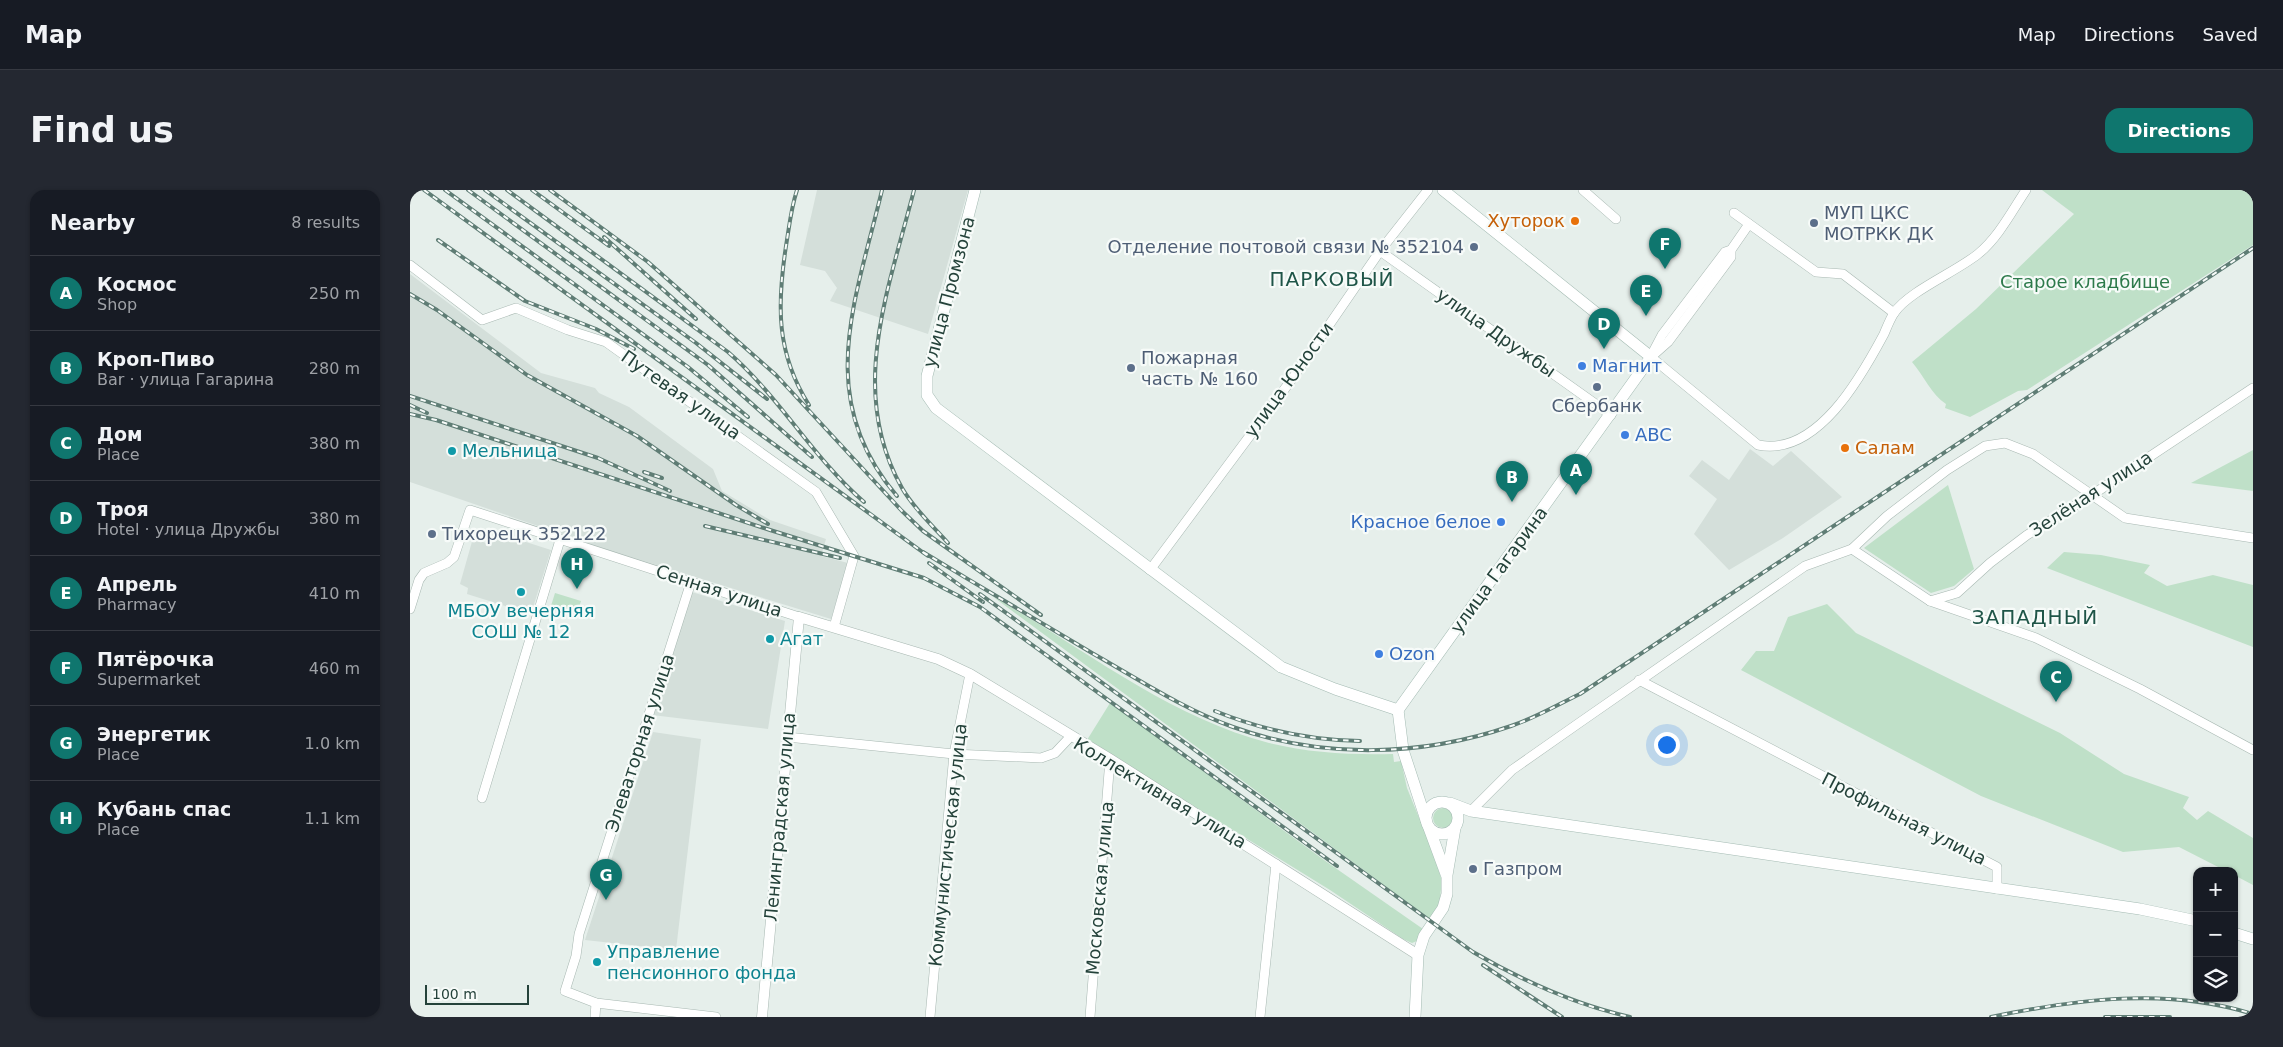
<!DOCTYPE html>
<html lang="en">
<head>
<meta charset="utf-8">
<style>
  body { margin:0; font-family:"DejaVu Sans",sans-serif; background:#242831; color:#f1f3f6 }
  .controls { position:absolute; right:15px; bottom:15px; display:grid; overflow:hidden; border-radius:10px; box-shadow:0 1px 4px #0004 }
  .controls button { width:45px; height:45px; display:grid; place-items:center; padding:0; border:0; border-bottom:1px solid #363941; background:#171b24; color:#f1f3f6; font:25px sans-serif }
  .scale { position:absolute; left:15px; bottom:12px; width:104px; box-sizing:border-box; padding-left:5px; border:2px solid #24423a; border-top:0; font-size:14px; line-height:18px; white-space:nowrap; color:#24423a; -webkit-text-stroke:4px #f7fbf9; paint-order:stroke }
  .you { position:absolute; left:1256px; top:554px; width:18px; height:18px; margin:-12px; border:4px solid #fff; border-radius:50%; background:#1a73e8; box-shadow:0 0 0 8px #1a73e833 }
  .badge { display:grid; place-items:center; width:32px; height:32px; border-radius:50%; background:#0f766e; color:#fff; font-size:16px; font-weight:700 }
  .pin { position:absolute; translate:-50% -41px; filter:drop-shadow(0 1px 2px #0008) }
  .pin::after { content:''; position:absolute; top:26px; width:18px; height:15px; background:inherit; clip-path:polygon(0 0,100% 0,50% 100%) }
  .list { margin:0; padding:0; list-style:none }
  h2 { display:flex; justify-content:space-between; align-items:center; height:65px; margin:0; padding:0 20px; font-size:21px }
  h2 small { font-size:16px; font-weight:400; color:#9ea1a6 }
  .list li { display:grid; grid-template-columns:32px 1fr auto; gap:15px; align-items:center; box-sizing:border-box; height:75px; padding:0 20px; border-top:1px solid #363941 }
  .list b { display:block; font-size:19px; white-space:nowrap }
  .list p { margin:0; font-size:16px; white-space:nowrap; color:#9ea1a6 }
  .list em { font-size:16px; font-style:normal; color:#9ea1a6 }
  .icon { flex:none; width:28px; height:28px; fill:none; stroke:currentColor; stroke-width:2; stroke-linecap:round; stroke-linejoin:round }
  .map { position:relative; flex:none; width:1843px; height:827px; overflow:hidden; border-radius:15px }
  header { display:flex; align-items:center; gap:30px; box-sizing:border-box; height:70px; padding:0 25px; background:#171b24; border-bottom:1px solid #363941 }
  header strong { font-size:24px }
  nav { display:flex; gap:28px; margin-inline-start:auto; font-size:18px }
  .intro { display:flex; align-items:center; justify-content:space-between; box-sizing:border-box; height:120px; padding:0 30px }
  h1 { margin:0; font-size:35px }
  .button { padding:12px 22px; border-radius:15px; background:#0f766e; color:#fff; font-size:18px; font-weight:700 }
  main { display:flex; gap:30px; padding:0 30px }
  aside { flex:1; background:#171b24; border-radius:15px; box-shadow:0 1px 4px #0004 }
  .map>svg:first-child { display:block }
</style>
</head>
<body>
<header>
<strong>Map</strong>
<nav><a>Map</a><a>Directions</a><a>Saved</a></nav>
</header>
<div class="intro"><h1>Find us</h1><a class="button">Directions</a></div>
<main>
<aside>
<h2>Nearby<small>8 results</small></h2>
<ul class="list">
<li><span class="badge">A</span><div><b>Космос</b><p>Shop</p></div><em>250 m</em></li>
<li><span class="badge">B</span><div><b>Кроп-Пиво</b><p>Bar · улица Гагарина</p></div><em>280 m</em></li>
<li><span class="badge">C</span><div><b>Дом</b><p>Place</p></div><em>380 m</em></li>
<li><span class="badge">D</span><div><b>Троя</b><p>Hotel · улица Дружбы</p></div><em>380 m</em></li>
<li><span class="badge">E</span><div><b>Апрель</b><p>Pharmacy</p></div><em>410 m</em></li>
<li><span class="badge">F</span><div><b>Пятёрочка</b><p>Supermarket</p></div><em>460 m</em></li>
<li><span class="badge">G</span><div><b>Энергетик</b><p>Place</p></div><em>1.0 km</em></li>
<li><span class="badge">H</span><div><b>Кубань спас</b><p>Place</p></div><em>1.1 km</em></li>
</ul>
</aside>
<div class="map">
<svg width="1843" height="827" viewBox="0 0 1843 827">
  <rect width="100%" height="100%" fill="#e6efeb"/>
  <!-- built -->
  <g fill="#d4dfda">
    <path d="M407,0h151l-40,144 -98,-33 7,-13 -12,-17 -25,-6z"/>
    <path d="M0,84l131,99 54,15 4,5 30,14 84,62 9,22 48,29 56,19 -5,17 27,7 -17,56 -220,-68 -201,-69z"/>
    <path d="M1340,259l23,17 18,-15 51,46 -59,41 -54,32 -35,-36 23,-35 -28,-23 13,-16 27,20z"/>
    <path d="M85,342l56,18 -20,64 -64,-20 1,-6 -8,-4 13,-46 18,7z"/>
    <path d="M282,402l93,29 -17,108 -116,-14z"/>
    <path d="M243,542l48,7 -25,211 -91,-10z"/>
  </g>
  <!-- green -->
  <g fill="#bfe0c8">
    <path d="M1632,0h211v55l-226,145 -9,1 -48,26 -25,-9 1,-4c-15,-10 -22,-28 -34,-42l64,-53 98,-95z"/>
    <path d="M1843,260v41l-62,-8z"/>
    <path d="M1538,295l26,84 -20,17 -23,7 -67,-45z"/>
    <path d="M1654,362l37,3 49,10 -6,8 23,13 46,-11 40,10v62l-206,-79z"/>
    <path d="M145,403l26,8 -5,16 -26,-8z"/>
    <path d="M582,406c90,51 176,121 277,147 41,10 82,12 124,11l1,8 7,-1 6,27 27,67 8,26 -3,25 -9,13z"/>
    <path d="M1417,414l29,29 204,100 64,41 65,23 -6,11 14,12 11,-9 45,27v47l-19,-10v-4h-8l-47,-24 -56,5 -142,-56 -240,-126 15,-19h18l14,-34z"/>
    <path d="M700,513l214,157 99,69 -6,12 -5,2 -9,-4 -73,-49 -243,-150z"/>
    <circle cx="1033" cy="628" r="10"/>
  </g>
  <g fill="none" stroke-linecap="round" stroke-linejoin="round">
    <defs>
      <g id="minor">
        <path d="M1173,0l33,29"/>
        <path d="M1324,23l82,59 27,2 51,39"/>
        <path d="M970,61l231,164"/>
        <path d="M0,75l72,55 34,-12 52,22 38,12 210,150 38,64 -20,71"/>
        <path d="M1243,162l9,-17 63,-83 6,-2"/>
        <path d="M1241,167l107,88c59,12 103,-68 126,-111 3,-7 6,-15 10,-21 15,-22 62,-41 84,-59 20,-16 34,-43 48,-64"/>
        <path d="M1241,167l17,-15 63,-85v-7l18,-26"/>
        <path d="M1442,359l78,52 106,37 104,51 113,61"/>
        <path d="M740,380l142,-191 88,-128 48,-61"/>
        <path d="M281,392l-112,352 -3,22 -11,35 31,12 120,14"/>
        <path d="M1520,411l27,-8 33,-30 37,-28 65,-40 161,-107"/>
        <path d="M0,419l9,-29 5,-7 23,-10 7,-6 16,-47 329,107"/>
        <path d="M1229,490l358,187v22"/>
        <path d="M377,547l167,17 87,4 14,-5 16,-17"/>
        <path d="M72,608l78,-258"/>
        <path d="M1061,621l41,-41 67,-47 226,-157 47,-17 35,-33 60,-46 38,-24 20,-3 28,11 92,64 128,20"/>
        <path d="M185,827l1,-14"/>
        <path d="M520,827l24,-263 16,-80"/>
        <path d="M680,827l20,-258"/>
        <path d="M850,827l16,-153"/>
      </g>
      <path id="tertiary" d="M352,827l37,-400 139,42 32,15 140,85 308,196"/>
      <g id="secondary">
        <path d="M565,0l-48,186v19l9,13 345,259 54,22 63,21"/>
        <path d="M988,520l253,-353 -208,-167"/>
        <path d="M988,520l5,40 23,70"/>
        <circle cx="1032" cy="628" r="16"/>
        <path d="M1040,613l21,8 669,98 57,12"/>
        <path d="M1019,638l17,46"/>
        <path d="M1824,743l19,6"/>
        <path d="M1005,827l3,-62 6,-19 19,-28 4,-14v-19l8,-47"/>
      </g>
    </defs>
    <!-- minor casing -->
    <use href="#minor" stroke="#a8b8b2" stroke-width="10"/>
    <!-- tertiary casing -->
    <use href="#tertiary" stroke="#a8b8b2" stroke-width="11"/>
    <!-- secondary casing -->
    <use href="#secondary" stroke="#a4bbb3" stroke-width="12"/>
    <!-- minor -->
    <use href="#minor" stroke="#fff" stroke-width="9"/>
    <!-- tertiary -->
    <use href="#tertiary" stroke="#fff" stroke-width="10"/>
    <!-- secondary -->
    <use href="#secondary" stroke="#fff" stroke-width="11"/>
    <defs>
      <g id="rail">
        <path d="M14,0l504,366"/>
        <path d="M35,0l243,177 60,50"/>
        <path d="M58,0l240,175 104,92"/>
        <path d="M75,0l211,153 71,56"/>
        <path d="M97,0l221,162c52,45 84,105 136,150"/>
        <path d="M122,0l77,56"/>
        <path d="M140,0l98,72 128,113 126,136 21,20 118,84"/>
        <path d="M387,0c-6,18 -8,38 -11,56 -9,59 -10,107 23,159"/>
        <path d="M472,0c-26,110 -69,208 15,306"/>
        <path d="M504,0c-25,99 -67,201 -12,298 12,21 31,38 46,55"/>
        <path d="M194,47l92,82"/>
        <path d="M28,50l87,61 71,28 38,20"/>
        <path d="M0,104l27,16 90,65 110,61 99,69 32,19"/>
        <path d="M0,206l188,62 72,33"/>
        <path d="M0,215l17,8"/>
        <path d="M0,224l26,6 334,110 154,48 56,29 357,259"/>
        <path d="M234,282l18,6"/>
        <path d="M295,336l135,32"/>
        <path d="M513,362c56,34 112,67 169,101 46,26 91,56 141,74 89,32 188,30 278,-1 24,-8 46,-21 69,-32l673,-446"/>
        <path d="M519,373l54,39"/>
        <path d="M570,404l493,358c50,29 100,52 157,65"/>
        <path d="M805,521c47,19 94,29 145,30"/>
        <path d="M1073,775l79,52"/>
        <path d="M1581,827c87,-18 176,-30 262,-3"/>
        <path d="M1695,827h65"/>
      </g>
    </defs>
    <!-- rail casing -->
    <use href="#rail" stroke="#5f7d75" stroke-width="4"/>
    <!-- rail -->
    <use href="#rail" stroke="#f7fbf9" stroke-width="2" stroke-dasharray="5.5" stroke-linecap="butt"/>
  </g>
  <!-- markers -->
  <g fill="#e8710a" stroke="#f7fbf9" stroke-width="2">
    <circle cx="1165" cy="31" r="5"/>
    <circle cx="1435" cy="258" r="5"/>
  </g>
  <g fill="#5c6f8a" stroke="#f7fbf9" stroke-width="2">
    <circle cx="1404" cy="33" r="5"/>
    <circle cx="1064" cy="57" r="5"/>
    <circle cx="721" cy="178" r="5"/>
    <circle cx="1187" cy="197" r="5"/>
    <circle cx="22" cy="344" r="5"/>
    <circle cx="1063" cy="679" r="5"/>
  </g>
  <g fill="#3f7fe0" stroke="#f7fbf9" stroke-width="2">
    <circle cx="1172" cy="176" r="5"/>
    <circle cx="1215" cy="245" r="5"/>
    <circle cx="1091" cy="332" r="5"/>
    <circle cx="969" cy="464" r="5"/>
  </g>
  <g fill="#0f9aa8" stroke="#f7fbf9" stroke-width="2">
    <circle cx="42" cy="261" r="5"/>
    <circle cx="111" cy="402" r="5"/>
    <circle cx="360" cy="449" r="5"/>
    <circle cx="187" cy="772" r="5"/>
  </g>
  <g text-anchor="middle" stroke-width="4.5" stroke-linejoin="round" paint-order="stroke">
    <!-- service labels -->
    <g font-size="18" fill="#4e5e75" stroke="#f7fbf9" text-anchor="start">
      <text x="1414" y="29">МУП ЦКС<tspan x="1414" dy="21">МОТРКК ДК</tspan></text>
      <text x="1054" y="63" text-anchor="end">Отделение почтовой связи № 352104</text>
      <text x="731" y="174">Пожарная<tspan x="731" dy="21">часть № 160</tspan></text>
      <text x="1187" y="222" text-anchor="middle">Сбербанк</text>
      <text x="32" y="350">Тихорецк 352122</text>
      <text x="1073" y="685">Газпром</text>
    </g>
    <!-- food labels -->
    <g font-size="18" fill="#c56008" stroke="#f7fbf9" text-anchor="end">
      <text x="1155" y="37">Хуторок</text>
      <text x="1445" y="264" text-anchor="start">Салам</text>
    </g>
    <!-- park labels -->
    <g font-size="18" fill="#2d7a4b" stroke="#f7fbf9">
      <text x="1675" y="98">Старое кладбище</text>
    </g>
    <!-- street labels -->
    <g font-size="18" fill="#24423a" stroke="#f7fbf9">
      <text transform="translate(539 102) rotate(-75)" y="6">улица Промзона</text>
      <text transform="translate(1086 143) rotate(35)" y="6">улица Дружбы</text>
      <text transform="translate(879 190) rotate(-54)" y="6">улица Юности</text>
      <text transform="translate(271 205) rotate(35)" y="6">Путевая улица</text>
      <text transform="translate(1681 304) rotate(-33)" y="6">Зелёная улица</text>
      <text transform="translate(1089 380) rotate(-54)" y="6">улица Гагарина</text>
      <text transform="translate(309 401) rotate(18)" y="6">Сенная улица</text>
      <text transform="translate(230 553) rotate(-72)" y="6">Элеваторная улица</text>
      <text transform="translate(750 603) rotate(31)" y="6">Коллективная улица</text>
      <text transform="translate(370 627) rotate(-85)" y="6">Ленинградская улица</text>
      <text transform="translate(1494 629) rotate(27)" y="6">Профильная улица</text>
      <text transform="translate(538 655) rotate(-84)" y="6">Коммунистическая улица</text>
      <text transform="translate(690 698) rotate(-85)" y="6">Московская улица</text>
    </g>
    <!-- shop labels -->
    <g font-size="18" fill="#366cbe" stroke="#f7fbf9" text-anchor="start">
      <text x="1182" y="182">Магнит</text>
      <text x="1225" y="251">ABC</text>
      <text x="1081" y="338" text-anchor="end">Красное белое</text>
      <text x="979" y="470">Ozon</text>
    </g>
    <!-- culture labels -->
    <g font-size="18" fill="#0d838f" stroke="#f7fbf9" text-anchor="start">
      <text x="52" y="267">Мельница</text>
      <text x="111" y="427" text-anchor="middle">МБОУ вечерняя<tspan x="111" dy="21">СОШ № 12</tspan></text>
      <text x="370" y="455">Агат</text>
      <text x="197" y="768">Управление<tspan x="197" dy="21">пенсионного фонда</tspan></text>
    </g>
    <!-- quarter labels -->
    <g font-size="20" letter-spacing="1" fill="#1f5548" stroke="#f7fbf9">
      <text x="922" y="96">ПАРКОВЫЙ</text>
      <text x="1625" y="434">ЗАПАДНЫЙ</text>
    </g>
  </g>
</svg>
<div class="controls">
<button>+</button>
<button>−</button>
<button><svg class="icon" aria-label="layers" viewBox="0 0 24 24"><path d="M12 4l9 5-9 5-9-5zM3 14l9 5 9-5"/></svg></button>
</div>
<div class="scale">100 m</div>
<div class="you"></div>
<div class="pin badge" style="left:1166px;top:305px">A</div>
<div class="pin badge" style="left:1102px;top:312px">B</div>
<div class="pin badge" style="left:1646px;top:512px">C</div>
<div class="pin badge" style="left:1194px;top:159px">D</div>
<div class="pin badge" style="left:1236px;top:126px">E</div>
<div class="pin badge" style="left:1255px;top:79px">F</div>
<div class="pin badge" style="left:196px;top:710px">G</div>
<div class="pin badge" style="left:167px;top:399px">H</div>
</div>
</main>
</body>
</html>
